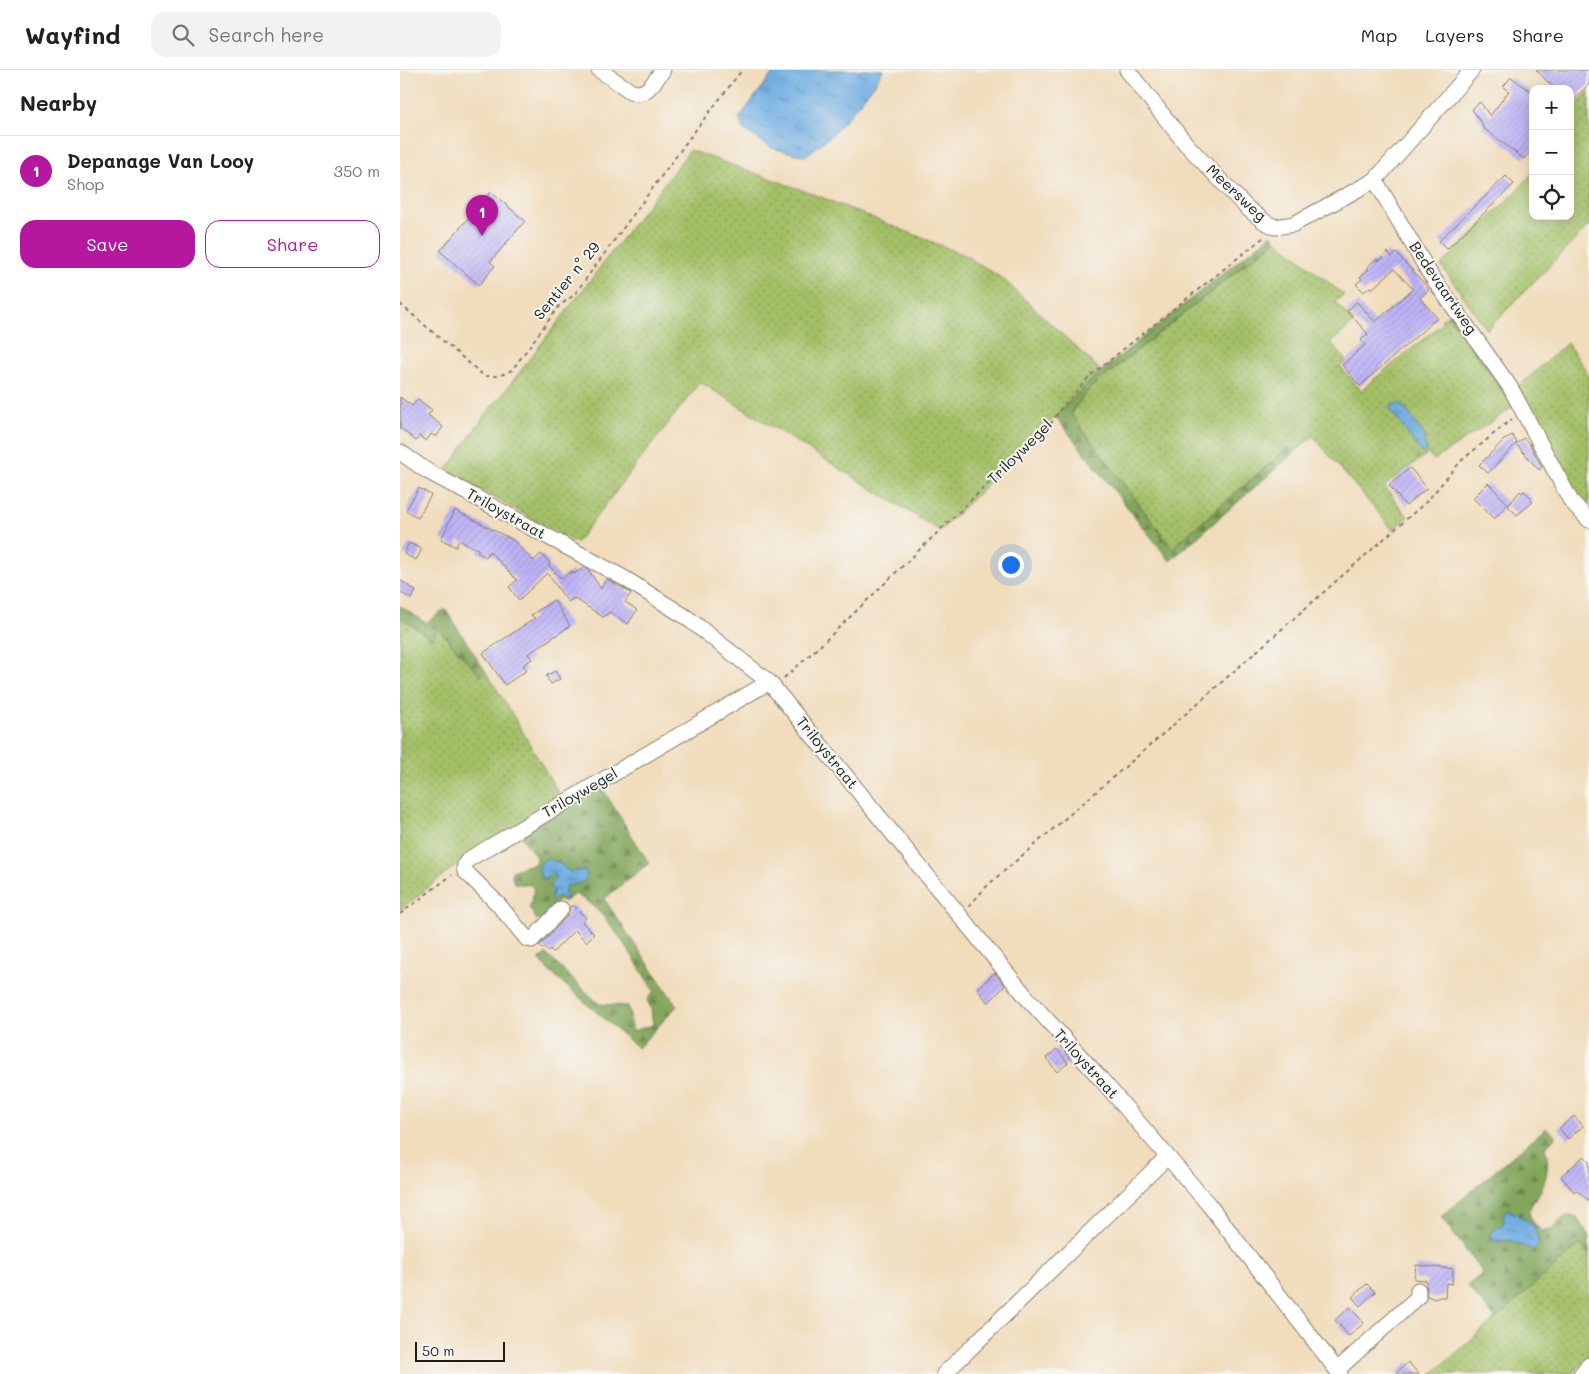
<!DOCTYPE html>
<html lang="en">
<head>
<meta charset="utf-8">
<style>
  body { margin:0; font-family:Mali,sans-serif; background:#f2f2f2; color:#202124 }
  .controls { position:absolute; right:15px; top:15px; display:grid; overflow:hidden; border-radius:10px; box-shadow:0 2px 12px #0003 }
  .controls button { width:45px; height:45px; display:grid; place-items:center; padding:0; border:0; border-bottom:1px solid #e0e0e0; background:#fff; color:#202124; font:25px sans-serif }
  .scale { position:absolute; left:15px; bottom:12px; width:90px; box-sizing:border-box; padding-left:5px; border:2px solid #1c1c1c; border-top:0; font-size:14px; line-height:18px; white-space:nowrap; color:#1c1c1c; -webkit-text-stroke:4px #f6f6f2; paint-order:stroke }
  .you { position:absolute; left:610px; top:494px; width:18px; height:18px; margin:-12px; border:4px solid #fff; border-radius:50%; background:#1a73e8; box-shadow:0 0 0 8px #1a73e833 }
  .badge { display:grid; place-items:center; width:32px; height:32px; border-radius:50%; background:#b5179e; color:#fff; font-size:16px; font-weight:700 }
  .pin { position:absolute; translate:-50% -41px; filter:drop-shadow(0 1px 2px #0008) }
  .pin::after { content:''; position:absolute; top:26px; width:18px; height:15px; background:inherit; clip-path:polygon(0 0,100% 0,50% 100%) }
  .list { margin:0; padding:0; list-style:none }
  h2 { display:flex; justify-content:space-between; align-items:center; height:65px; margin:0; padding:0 20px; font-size:21px }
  h2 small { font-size:16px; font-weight:400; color:#757577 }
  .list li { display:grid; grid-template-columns:32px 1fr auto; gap:15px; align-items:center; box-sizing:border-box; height:70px; padding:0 20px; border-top:1px solid #e0e0e0 }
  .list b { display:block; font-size:19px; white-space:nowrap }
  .list p { margin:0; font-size:16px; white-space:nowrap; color:#757577 }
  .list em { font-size:16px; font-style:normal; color:#757577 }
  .actions { display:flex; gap:10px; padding:15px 20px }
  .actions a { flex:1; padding:11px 0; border:1px solid #b5179e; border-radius:15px; text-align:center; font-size:18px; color:#b5179e }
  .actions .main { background:#b5179e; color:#fff }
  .icon { flex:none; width:28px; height:28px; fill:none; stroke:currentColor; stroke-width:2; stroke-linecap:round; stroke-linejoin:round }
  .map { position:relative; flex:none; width:1189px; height:1304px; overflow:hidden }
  header { display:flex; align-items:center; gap:30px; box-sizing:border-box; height:70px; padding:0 25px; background:#fff; border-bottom:1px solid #e0e0e0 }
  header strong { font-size:24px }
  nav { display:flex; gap:28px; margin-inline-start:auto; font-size:18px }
  .search { width:350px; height:45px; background:#f2f2f2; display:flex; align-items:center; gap:12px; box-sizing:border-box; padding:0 18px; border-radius:15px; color:#757577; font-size:19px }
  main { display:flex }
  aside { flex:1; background:#fff }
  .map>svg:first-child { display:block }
</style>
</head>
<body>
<header>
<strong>Wayfind</strong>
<div class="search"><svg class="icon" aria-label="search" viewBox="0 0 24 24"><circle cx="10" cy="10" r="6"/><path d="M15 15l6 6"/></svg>Search here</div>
<nav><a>Map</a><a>Layers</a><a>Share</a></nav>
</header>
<main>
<aside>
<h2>Nearby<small></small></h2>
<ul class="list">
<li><span class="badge">1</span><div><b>Depanage Van Looy</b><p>Shop</p></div><em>350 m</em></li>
</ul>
<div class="actions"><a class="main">Save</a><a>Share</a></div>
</aside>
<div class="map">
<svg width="1189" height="1304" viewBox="0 0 1189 1304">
  <defs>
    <pattern id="grass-dots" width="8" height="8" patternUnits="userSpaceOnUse" patternTransform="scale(1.25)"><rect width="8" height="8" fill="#a3bf66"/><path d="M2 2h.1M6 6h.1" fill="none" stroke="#849a53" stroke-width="1.8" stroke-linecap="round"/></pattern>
    <pattern id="forest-firs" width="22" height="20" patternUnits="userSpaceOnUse" patternTransform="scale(1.25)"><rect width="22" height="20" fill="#82a65b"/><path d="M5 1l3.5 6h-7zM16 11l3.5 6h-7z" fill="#6a864a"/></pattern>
    <pattern id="water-ripples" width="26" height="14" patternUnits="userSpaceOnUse" patternTransform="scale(1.25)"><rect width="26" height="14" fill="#6fade1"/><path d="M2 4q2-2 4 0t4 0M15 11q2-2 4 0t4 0" fill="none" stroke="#5a8cb6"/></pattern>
    <pattern id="building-hatch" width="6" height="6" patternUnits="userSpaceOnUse" patternTransform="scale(1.25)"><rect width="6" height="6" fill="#bdb3f6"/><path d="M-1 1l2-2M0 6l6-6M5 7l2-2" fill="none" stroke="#a299d2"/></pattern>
  </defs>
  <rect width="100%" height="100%" fill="#f6f6f2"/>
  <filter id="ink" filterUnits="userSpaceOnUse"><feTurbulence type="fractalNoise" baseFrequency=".02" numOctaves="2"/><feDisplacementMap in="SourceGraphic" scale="10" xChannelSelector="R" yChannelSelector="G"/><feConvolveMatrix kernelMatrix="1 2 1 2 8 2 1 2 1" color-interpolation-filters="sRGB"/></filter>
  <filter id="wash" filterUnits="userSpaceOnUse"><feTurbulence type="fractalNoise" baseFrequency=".0096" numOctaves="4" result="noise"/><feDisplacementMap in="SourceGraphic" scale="20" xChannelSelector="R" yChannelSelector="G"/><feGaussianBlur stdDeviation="1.12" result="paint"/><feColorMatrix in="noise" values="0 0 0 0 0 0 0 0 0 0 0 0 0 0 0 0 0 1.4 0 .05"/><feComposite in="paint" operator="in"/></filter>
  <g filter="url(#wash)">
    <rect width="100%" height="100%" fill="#f1dcbb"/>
    <!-- grass -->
    <g fill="url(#grass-dots)" stroke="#606e41">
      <path d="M1189,21v134l-102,105 -46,-65 77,-75 15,-18v44h37v-105z"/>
      <path d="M290,80l126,45 151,61 36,23 94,88 3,5 -160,159 -240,-149 -124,161 -130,-72 39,-56 17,-20z"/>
      <path d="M876,170l68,55 -9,7 19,20 -23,21 15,17 -6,6 21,24 82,-67 -2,-3 7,-5 65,92 -79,53 -6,-7 -44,33 24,31 -15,13 -80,-94 -18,16 -6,-5 -117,101 -101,-134 4,-7 15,-19z"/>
      <path d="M1167,273l22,32v140l-12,-13 -61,-113z"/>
      <path d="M0,547l32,22 6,-11 43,48 5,-4 25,40 52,89 -94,54 -69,55z"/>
      <path d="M1180,1174l9,11v102l-18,17h-139z"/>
    </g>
    <!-- forest -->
    <g fill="url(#forest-firs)" stroke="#4f613c">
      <path d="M872,164l4,6 -186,148 -15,19 -4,7 101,134 117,-101 6,5 -125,109 -114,-144 28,-30 16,-15z"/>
      <path d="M1050,241l68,92 -5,4 -65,-92z"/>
      <path d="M0,536l26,17 19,-14 41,63 -5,5 -43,-48 -6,10 -32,-22z"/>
      <path d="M200,715l49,78 -45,36 73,107 -39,42 -90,-78 -9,-11 7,-5 53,50 29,2 5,25 20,-6 -2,-17 -4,-8 7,-9c-21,-32 -44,-79 -79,-97l-10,7 -6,-1 -17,20 -6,-1 -7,-12 3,-5 2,-13 -3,-4 -17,-2 -2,-5v-7l13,-5 10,-2 1,-7 -16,-22z"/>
      <path d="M1146,1058l10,8 -11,12c5,14 2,29 -4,42 -4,9 -16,18 -10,28 2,5 7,9 10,13 3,-1 9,-1 12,-3 9,-7 9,-15 24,-11l12,21v17l-9,-11 -84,75 -29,-33 16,-13 -42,-56z"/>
    </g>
    <!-- water -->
    <g fill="url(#water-ripples)" stroke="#46647e">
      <path d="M375,0h108l-9,15 -40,48 -29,23 -33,-8 -29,-19 -4,-11z"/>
      <path d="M998,333l7,5 20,28 -1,8 3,6 -3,3h-2l-31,-42 -1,-5z"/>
      <path d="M146,789l12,3 12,10 15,-2 2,2c0,14 -11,11 -21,14l-2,6 3,4 -2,4 -5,-5 -8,5 -1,-2 2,-7 -4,-4 7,-10 -4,-3 -9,5c-6,-7 -5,-15 3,-20z"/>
      <path d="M1108,1139l4,2 22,15 5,17 -6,7 -24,-10 -12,2 -6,-4c-1,-8 7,-10 13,-15v-11z"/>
    </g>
    <g id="blocks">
      <!-- building -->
      <g fill="url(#building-hatch)">
        <path d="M1136,0h53v14l-19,20v-15h-15z"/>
        <path d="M1111,7l22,16v55l-9,11 -42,-32 1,-2 -11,-16 8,-7 10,14 19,-25 -6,-4z"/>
        <path d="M1106,106l8,8 -67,65 -8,-8z"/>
        <path d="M91,122l34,29 -35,41 5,4 -16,19 -39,-34z"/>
        <path d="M988,182l4,5 4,-4 26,28 7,9 -9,8 17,20 -77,68 -18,-21 23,-20 -4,-5 7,-6 -21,-23 10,-9 18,20 38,-33 -19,-20 -22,20 -2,-2 -6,5 -8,-8 6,-5 -2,-2 9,-8 -2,-2 10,-8 2,2z"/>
        <path d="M0,327l12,9 6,-7 14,11 -4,5 15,12 -7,10 -5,-3 -5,7 -7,-5 -3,5 -16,-13z"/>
        <path d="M1112,365l5,8 -29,30 -9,-8 25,-25z"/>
        <path d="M1124,368l6,7 12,22 -3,3 -23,-26z"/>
        <path d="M1010,398l17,20 -21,18 -17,-21z"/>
        <path d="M1088,413l20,21 -14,15 -21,-21z"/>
        <path d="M19,418l12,7 -13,23 -12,-8z"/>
        <path d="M1120,421l2,2 2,-2 8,7 -2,2 3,2 -16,13 -9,-9z"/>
        <path d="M55,440l58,30 20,21 8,-7 9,9 -2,2 13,13 11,-7 2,3 11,-7 3,2 13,20 5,-10 13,7 12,7 -6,9 12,8 -9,14 -18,-12 -7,5 -29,-19 -6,4 -21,-29 -28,27 -10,-13 8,-7 -28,-29 -3,6 -9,-5 2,-2 -20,-10 -3,7 -15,-8z"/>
        <path d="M9,473l13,6 -6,11 -12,-6z"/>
        <path d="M0,510l16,11 -5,8 -11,-7z"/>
        <path d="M154,530l16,26 -42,28 4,5 -9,6 4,5 -22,15 -22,-32 52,-35 -4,-3z"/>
        <path d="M155,601l5,8 -9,5 -5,-8z"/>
        <path d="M173,835l13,13 -4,4 12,12 -8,8 -11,-12 -22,22 -3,-3 -2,2 -4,-4 -2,2 -3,-3 29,-31 2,-8z"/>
        <path d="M595,903l10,13 -17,17 -11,-14z"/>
        <path d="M657,979l11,14 -11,9 -11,-14z"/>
        <path d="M1174,1046l9,10 -15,13 -9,-11z"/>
        <path d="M1184,1086l5,5v40l-13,-11 -2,2 -13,-16z"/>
        <path d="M1016,1195l37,4 -1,15 -6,-1 -1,14h-6l-4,2 -8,-3 -1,-16 -12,-1z"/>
        <path d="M967,1214l8,8 -15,14 -8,-9z"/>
        <path d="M950,1237l14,16 -15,13 -14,-16z"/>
        <path d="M1008,1292l11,12h-23z"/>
      </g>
    </g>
  </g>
  <g filter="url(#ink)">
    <use href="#blocks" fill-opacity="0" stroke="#867c6c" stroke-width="1"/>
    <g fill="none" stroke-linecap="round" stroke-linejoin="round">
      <defs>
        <g id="minor">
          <path d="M199,0l33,22c15,5 23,-12 31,-22"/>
          <path d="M727,0l59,74 60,63 19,15 10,5 19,-3 81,-44 97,-110"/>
          <path d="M975,110l55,94 80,113 61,114 18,19"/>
          <path d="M0,382l27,19 197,107 62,39 83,65 259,317 73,80 108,126 131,169"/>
          <path d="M161,839l-29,31 -5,-1 -29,-35 -33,-33c-2,-5 0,-8 4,-12l300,-177"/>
          <path d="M937,1300l81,-73v-7"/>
          <path d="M544,1304l223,-217"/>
          <path d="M1181,1304l8,-9"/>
        </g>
      </defs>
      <!-- minor casing -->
      <use href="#minor" stroke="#867c6c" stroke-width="17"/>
      <!-- path -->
      <g stroke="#867c6c" stroke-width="2" stroke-dasharray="4 4" stroke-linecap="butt">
        <path d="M0,234l84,72h15l13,-6 47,-64 15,-11 117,-159 51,-66"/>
        <path d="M384,608l40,-36 228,-220 7,-11 31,-35 174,-139"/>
        <path d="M569,836l19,-21 159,-137 280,-247 35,-41 50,-41"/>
        <path d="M0,844l52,-39"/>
      </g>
      <!-- minor -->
      <use href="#minor" stroke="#fff" stroke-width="15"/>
    </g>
  </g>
  <g text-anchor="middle" stroke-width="4" stroke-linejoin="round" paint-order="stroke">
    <!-- street labels -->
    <g font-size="15" fill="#1c1c1c" stroke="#f6f6f2">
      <text transform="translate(836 123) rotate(43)" y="5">Meersweg</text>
      <text transform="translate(167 211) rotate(-51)" y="5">Sentier n° 29</text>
      <text transform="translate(1043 218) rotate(56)" y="5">Bedevaartweg</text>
      <text transform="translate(620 382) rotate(-45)" y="5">Triloywegel</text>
      <text transform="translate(106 444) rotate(29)" y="5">Triloystraat</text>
      <text transform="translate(427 683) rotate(51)" y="5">Triloystraat</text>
      <text transform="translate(180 723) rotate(-30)" y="5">Triloywegel</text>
      <text transform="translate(686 994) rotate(48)" y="5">Triloystraat</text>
    </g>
  </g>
</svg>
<div class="controls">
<button>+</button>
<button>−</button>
<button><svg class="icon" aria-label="locate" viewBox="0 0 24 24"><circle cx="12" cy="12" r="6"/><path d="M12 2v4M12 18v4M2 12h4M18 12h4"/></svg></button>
</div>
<div class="scale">50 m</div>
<div class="you"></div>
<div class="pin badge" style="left:82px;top:166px">1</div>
</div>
</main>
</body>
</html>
